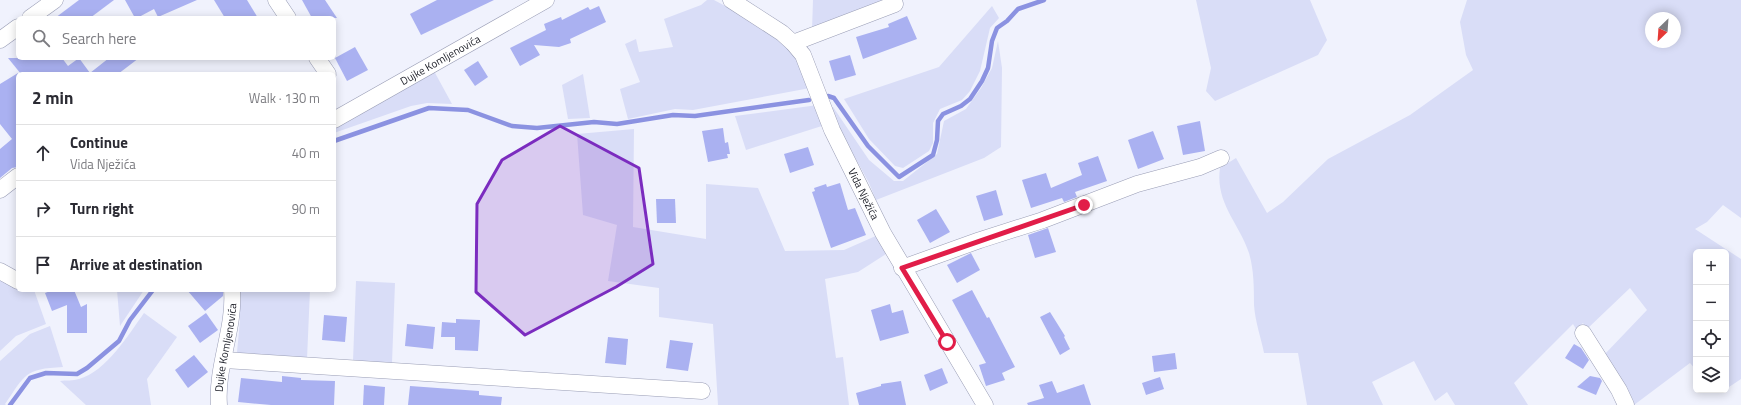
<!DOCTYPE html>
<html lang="en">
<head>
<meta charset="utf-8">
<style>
  body { margin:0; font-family:"Titillium Web",sans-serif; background:#f2f2f3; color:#2b2b33 }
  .controls { position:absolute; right:12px; bottom:12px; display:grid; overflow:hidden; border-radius:6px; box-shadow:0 2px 10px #0003 }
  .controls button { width:36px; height:36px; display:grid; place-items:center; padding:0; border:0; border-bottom:1px solid #e1e1e2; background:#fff; color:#2b2b33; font:20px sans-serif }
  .compass { position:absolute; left:1645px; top:12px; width:36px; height:36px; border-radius:50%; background:#fff; box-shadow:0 2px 10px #0003; rotate:205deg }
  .stop { position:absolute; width:12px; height:12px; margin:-9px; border:3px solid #e11d48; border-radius:50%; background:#fff }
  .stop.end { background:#e11d48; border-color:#fff; box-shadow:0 1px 4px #0008 }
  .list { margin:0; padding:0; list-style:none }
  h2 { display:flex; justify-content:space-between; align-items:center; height:52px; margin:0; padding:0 16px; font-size:17px }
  h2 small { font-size:13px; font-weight:400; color:#7c7c81 }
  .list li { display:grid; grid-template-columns:26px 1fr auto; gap:12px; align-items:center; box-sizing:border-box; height:56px; padding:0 16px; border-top:1px solid #e1e1e2 }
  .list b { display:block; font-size:15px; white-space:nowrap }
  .list p { margin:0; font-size:13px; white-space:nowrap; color:#7c7c81 }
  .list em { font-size:13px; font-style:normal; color:#7c7c81 }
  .icon { flex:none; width:22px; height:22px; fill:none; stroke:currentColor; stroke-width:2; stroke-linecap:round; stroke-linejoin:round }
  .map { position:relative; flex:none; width:1741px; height:405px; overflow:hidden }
  .search { position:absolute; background:#fff; box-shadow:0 2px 10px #0003; left:16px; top:16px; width:320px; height:44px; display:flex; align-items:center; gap:10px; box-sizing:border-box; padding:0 14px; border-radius:6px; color:#7c7c81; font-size:15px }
  .panel { position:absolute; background:#fff; box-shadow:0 2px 10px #0003; left:16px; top:72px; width:320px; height:220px; border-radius:6px }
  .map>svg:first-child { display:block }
</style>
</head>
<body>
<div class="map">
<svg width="1741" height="405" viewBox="0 0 1741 405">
  <rect width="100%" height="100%" fill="#f0f2fd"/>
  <!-- green -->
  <g fill="#d9ddf7" fill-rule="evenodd">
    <path d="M707,0h7c32,18 69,33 87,66 4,7 6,15 9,22l-117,22 -18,-1 -47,10 -8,-30 20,-7 -15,-38 11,-5 3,13 34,-5 -9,-28 37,-14z"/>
    <path d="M813,0h71l-72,30z"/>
    <path d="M1196,0h114l17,40 -9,15 -103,46 -9,-10 5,-23z"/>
    <path d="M1467,0h274v218l-18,-13 -16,17 -12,7 46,30v120l-15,10v-137h-30v118l-6,-7 -56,42h-4l-26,-50 43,-45 -17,-22 -43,41 -4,-6 -7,6 -3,-5 -59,59 14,22h-73l-8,-13 -12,9 -21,-40 -42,21 11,23h-76l-9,-52h-34c-3,-15 -9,-32 -10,-48 0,-17 0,-35 -5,-52 -10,-30 -34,-50 -29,-85l16,-10 31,55 16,-11 45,-43 82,-44 63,-45 -7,-15 -6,-33zM1651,18h24v24h-24z"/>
    <path d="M992,6l7,12 -9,10 -10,43 -10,20 -8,9 -22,9 -7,14v20l-4,8 -26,17 -8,-2 -26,-27 -25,-40 95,-32z"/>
    <path d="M998,41l4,27 -1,79 -17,11 -108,42 -7,-17 -41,-75 5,-1 36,53 25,21h9l34,-27 7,-33 22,-12 15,-21 11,-20z"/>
    <path d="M434,71l18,33 -25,-1 -16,3 -77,27v-7z"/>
    <path d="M583,74l7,44 -22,1 -6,-34z"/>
    <path d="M818,105l7,20 -79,25 -11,-34z"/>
    <path d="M634,129l-1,98 73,12v-55l52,4 27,63 59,-1 34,-15 8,19 -28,18 -33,7 11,79 7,-1 6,48h-131l-5,-81 -54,-7v-29l-51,-7 9,-56 -34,-10 -6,-81z"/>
    <path d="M0,280l18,8v2h16l12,34 -30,12 -16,15z"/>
    <path d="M356,281l39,2 -3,80 -39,-2z"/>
    <path d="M117,290h27l-24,36z"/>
    <path d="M238,290h72l-3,69 -67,-4 -3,-3 3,-31z"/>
    <path d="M144,313l33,24 -30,42 4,26h-65l-26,-24c6,-1 13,0 19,-2 27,-7 50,-45 65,-66z"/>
    <path d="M50,326l13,41c-39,2 -37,7 -58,37l1,1h-6v-44l30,-27z"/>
  </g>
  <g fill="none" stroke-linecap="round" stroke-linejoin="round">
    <!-- stream -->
    <g stroke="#8b92e1" stroke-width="4.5">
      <path d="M828,96l6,2 34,48 31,31 34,-22 4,-15 1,-19 5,-7 18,-8 9,-7 12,-18 6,-13 4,-27 5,-13 10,-7 11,-12 26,-9"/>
      <path d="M334,141l95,-33 39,2 44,16 25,2 57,-6 23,2 56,-9 22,1 114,-16"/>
      <path d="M10,405l20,-27 16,-5 31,1 10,-6 32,-27 11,-21 23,-30"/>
    </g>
  </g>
  <!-- building -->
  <g fill="#aab1f1">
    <path d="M79,0h35l-24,18h-35z"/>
    <path d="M125,0h72l-39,17 -4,-8 -17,9h-2z"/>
    <path d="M214,0h33l11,18h-33z"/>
    <path d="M302,0h23l12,18h-25z"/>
    <path d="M437,0h57l-73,35 -11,-21z"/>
    <path d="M599,6l7,16 -36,17 1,4 -12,4 -25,-2 6,10 -20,11 -10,-18 36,-18 -2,-6 17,-7 1,3 26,-13 2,3z"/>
    <path d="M907,16l10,23 -54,20 -7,-22 33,-10 -1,-3z"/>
    <path d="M355,47l13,23 -21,11 -12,-23z"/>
    <path d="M850,55l6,20 -21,6 -6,-20z"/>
    <path d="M8,58h54l6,8 11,-8 11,15 19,-15h30l-21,16h-97z"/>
    <path d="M478,61l10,16 -13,9 -11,-16z"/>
    <path d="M18,73v94l-6,1 -12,10v-29l12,-10 -12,-15v-40z"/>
    <path d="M1200,121l5,30 -22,4 -6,-29z"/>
    <path d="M723,128l2,15 3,-1 2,12h-3l1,4 -20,4 -6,-31z"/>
    <path d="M1153,131l11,28 -26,10 -10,-29z"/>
    <path d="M808,147l6,18 -24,8 -6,-19z"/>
    <path d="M1098,156l9,25 -32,11 2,5 -13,5 -2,-4 -31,10 -9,-28 24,-7 5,15 31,-13 -4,-12z"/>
    <path d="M840,183l8,27 7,-2 11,27 -35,13 -19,-56 3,-1 -1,-3 12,-4 1,3z"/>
    <path d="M996,190l7,25 -19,6 -8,-25z"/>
    <path d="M656,199h19l1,24h-19z"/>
    <path d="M936,209l14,23 -20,11 -13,-23z"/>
    <path d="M1048,228l8,24 -21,6 -7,-23z"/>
    <path d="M971,253l9,17 -23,13 -10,-18z"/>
    <path d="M53,290h21l7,17 6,-3v29h-20v-28l-15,6 -7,-18z"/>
    <path d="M187,290h36v6l-18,15z"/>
    <path d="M972,290l15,28 2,-1 26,50 -13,6 3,7 -19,6 -7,-21 7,-2 -34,-63z"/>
    <path d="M890,304l2,9 11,-3 6,23 -29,8 -9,-31z"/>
    <path d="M1050,312l15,24 -1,1 6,12 -10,6 -20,-38z"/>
    <path d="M206,313l12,17 -18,13 -12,-17z"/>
    <path d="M324,315l23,2 -2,25 -23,-2z"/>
    <path d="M456,319l24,1 -2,31 -23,-1v-13h-14l1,-15 14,1z"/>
    <path d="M407,324l28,3 -2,22 -28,-3z"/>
    <path d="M608,337l20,2 -2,26 -21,-2z"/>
    <path d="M670,340l23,3 -5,28 -22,-3z"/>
    <path d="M1574,344l7,4 8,12 -6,9 -18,-11z"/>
    <path d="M1175,353l2,16 -23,3 -2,-16z"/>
    <path d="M194,355l14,17 -20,16 -13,-18z"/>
    <path d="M942,368l6,15 -18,8 -6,-16z"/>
    <path d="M282,376l19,2v2l34,1 -1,24h-63l-33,-3 3,-24 41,4z"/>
    <path d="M1590,376l10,2 2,3 -6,14 -19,-8z"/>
    <path d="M1160,377l4,12 -18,6 -4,-12z"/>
    <path d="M901,381l5,24h-47l-3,-12 25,-7v-2z"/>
    <path d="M1052,381l5,12 27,-9 7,21h-63l-1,-2 17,-5 -5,-13z"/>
    <path d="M364,385l21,2 -1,18h-21z"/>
    <path d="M410,386l69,5v4l23,2 -1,8h-93z"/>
  </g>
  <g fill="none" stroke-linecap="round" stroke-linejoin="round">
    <defs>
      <g id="street">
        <path d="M276,0l12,18"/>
        <path id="s1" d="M731,0l51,33 11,10 10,12 29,75 51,103 102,172"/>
        <path d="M30,18l25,-18"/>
        <path d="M0,40l18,-13"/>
        <path d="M793,43l102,-39"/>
        <path d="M317,58l11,16"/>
        <path id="s2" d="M334,120l212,-120"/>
        <path d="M0,190l18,-14"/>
        <path d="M902,268l78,-28 63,-20 94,-36 63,-17 21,-9"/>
        <path d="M0,271l18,10"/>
        <path d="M1583,333l36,57 7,15"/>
        <path d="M224,360l478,31"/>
        <path id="s3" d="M219,405c-3,-39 16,-76 13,-115"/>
      </g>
    </defs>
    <!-- street casing -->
    <use href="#street" stroke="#999db5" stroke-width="17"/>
    <!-- street -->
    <use href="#street" stroke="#fff" stroke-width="16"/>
  </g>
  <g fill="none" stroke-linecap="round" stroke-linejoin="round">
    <!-- route -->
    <path stroke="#e11d48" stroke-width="5" d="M947,342l-45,-74 182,-63"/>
  </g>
  <!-- marked area -->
  <path fill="#7b2cbf" fill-opacity="0.2" stroke="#7b2cbf" stroke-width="3" stroke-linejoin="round" d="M560,126l79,42 14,96 -37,23 -91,48 -49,-43 1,-88 25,-44z"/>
  <g text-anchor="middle" stroke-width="3.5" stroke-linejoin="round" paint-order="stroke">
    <!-- street labels -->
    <g font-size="11" fill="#1b1d26" stroke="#fff">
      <text dy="4" stroke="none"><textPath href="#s2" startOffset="122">Dujke Komljenovića</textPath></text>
      <text dy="4" stroke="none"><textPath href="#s1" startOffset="243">Vida Nježića</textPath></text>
      <text dy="4" stroke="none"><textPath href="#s3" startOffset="58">Dujke Komljenovića</textPath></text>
    </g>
  </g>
</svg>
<div class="controls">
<button>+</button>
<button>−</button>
<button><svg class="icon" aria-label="locate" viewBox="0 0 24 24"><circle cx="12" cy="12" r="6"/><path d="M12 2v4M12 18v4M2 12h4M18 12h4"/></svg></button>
<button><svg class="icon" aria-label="layers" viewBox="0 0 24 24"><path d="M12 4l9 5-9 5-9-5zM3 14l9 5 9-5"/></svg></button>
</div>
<svg class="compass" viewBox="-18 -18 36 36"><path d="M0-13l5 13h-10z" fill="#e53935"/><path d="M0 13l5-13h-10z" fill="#7c7c81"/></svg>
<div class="stop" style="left:947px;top:342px"></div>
<div class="stop end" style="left:1084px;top:205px"></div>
<div class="search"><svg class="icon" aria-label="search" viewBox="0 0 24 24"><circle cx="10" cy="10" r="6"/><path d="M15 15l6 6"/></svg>Search here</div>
<section class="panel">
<h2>2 min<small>Walk · 130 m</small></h2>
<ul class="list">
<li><svg class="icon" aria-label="ahead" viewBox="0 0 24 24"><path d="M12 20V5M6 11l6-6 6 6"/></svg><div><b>Continue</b><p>Vida Nježića</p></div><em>40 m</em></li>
<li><svg class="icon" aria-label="right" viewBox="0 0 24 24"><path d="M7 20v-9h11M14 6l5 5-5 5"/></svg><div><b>Turn right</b></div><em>90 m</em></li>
<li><svg class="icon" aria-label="arrive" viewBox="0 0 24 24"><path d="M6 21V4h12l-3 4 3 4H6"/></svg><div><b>Arrive at destination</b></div></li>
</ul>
</section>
</div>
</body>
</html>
